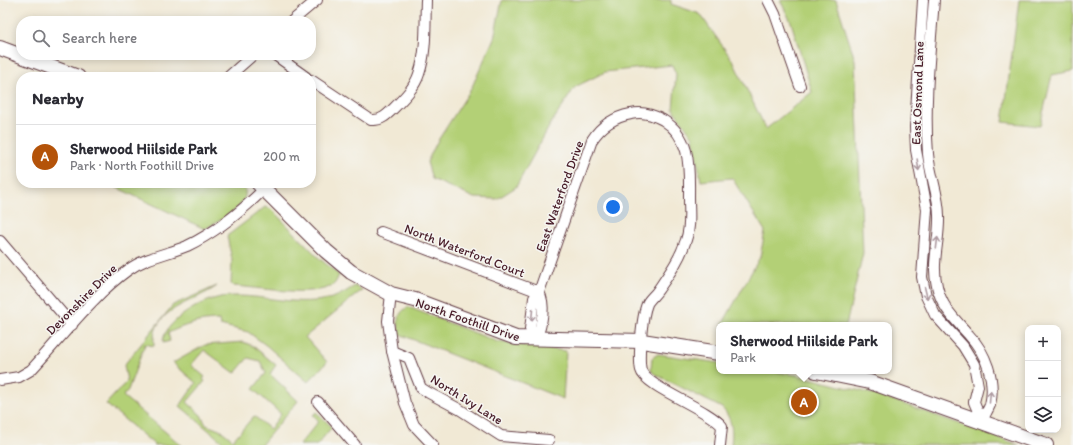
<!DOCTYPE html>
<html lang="en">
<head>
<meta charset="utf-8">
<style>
  body { margin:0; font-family:Itim,sans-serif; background:#f2f2f3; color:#2b2b33 }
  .controls { position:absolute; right:12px; bottom:12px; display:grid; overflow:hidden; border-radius:8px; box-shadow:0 2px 10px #0003 }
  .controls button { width:36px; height:36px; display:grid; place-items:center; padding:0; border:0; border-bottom:1px solid #e1e1e2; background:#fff; color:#2b2b33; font:20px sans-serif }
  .you { position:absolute; left:613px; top:207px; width:14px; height:14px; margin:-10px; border:3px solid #fff; border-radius:50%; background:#1a73e8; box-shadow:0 0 0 6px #1a73e833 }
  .badge { display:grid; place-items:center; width:26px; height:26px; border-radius:50%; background:#b45309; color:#fff; font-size:13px; font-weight:700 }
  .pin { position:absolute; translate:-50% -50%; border:2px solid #fff; box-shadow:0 1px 4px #0006 }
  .popup { position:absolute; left:716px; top:322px; width:176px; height:52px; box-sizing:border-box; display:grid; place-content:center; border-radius:8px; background:#fff; filter:drop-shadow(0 1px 3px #0005); font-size:13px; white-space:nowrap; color:#7c7c81 }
  .popup b { font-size:15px; color:#2b2b33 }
  .popup::after { content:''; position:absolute; left:50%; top:100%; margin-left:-8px; border:8px solid transparent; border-top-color:#fff }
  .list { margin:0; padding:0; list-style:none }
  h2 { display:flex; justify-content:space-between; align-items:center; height:52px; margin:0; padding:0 16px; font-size:17px }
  h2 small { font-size:13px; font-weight:400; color:#7c7c81 }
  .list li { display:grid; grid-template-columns:26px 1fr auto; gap:12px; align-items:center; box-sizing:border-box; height:64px; padding:0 16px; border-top:1px solid #e1e1e2 }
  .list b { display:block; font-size:15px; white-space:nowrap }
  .list p { margin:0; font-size:13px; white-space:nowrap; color:#7c7c81 }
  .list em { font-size:13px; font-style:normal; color:#7c7c81 }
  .icon { flex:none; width:22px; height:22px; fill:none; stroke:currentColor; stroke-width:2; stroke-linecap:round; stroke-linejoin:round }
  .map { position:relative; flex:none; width:1073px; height:445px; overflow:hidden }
  .search { position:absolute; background:#fff; box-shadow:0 2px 10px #0003; left:16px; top:16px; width:300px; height:44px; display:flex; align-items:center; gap:10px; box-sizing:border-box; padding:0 14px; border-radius:16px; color:#7c7c81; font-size:15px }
  .panel { position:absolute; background:#fff; box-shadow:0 2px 10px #0003; left:16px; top:72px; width:300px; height:116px; border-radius:16px }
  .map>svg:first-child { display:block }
</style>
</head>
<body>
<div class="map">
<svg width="1073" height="445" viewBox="0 0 1073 445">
  <rect width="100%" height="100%" fill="#f6f6f2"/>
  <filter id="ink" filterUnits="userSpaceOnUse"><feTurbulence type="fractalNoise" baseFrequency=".025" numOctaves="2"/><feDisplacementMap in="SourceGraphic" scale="8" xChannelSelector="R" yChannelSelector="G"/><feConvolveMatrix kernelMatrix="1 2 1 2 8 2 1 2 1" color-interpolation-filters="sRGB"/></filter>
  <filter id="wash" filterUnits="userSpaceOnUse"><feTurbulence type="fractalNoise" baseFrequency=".012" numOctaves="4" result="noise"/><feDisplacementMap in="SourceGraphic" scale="16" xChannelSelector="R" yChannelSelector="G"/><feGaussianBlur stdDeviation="0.9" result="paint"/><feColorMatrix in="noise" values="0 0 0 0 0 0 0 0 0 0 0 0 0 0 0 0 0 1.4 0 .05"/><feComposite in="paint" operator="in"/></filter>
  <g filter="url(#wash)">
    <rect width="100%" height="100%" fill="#f1e9d5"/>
    <!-- green -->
    <g fill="#b3d076" stroke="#7e7850" fill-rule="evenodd">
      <path d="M502,0h169v4l29,10 33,47 33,68 46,-37 -21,-70 -11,-22h56l19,60 8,193 -17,72h-124l38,-68 5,-26 -33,-53 -31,3 -8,-44 -20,-28 3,-35 -4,-9 -67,7 -30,15 -25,38 -34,62 -19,12 -23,-1 -42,-19 -5,-17 10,-20 34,-53 23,-51z"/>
      <path d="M1019,0h54v71l-21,4 -12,51 -37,-4z"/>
      <path d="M107,183h135c15,21 -23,37 -37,46z"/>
      <path d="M265,207l6,2 48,49 20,17c-2,4 -3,8 -6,10 -18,13 -78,2 -100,1l-2,-2 1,-24 -5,-24z"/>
      <path d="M217,286c-23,17 -67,22 -63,60l-9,-2 -17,46 -5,6 58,49h-26l-49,-41 21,-23 -3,-16 49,-60z"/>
      <path d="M355,286l7,4 -57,47 22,25 -19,20 -41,-36 -19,-14 -28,-7 -1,-5c-19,0 -34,5 -51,13l2,8 -7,2c-1,-21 40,-43 58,-46 33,-5 71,10 107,2 10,-2 18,-8 27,-13z"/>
      <path d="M408,307l90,35 68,9 -3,48 -164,-65c-1,-12 -3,-20 9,-27z"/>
      <path d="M243,342l10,4 23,19 -6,9 28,27 -37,44h-35l-46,-39 16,-23 -23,-20 32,-18zM204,350l31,23 13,-15 12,3 6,12 -13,16 28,25 -11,15 -16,-13 -21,24 -15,-12 -1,1 -11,-4 -5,-10 -14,-13 18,-21 -2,-2 2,-2 -14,-12z"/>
      <path d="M658,354l61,9v8h51l27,4 84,21 138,49h-288c2,-14 1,-27 -9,-37l-69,-35 -2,-4 1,-11z"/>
      <path d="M316,412l16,15 -15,18h-18l20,-24 -6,-6z"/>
    </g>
  </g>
  <g filter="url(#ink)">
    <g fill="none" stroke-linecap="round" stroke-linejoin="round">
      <defs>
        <g id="street">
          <path d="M768,0l7,14 25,72"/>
          <path d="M923,0l-8,127 1,23 11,59 -5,68 4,19 9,19 28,31 11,18 4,22 -4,16 8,19c2,-5 6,-11 8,-16 6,-25 -4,-52 -21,-70 -15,-17 -27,-27 -32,-49 -6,-23 3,-46 2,-70 0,-21 -9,-41 -11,-62 -4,-51 2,-103 6,-154"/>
          <path d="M292,21l25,-21"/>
          <path d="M275,55l31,22"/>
          <path d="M228,77l25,-22"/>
          <path d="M311,80l60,40c10,1 16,-5 23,-12 10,-10 21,-21 25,-34 8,-23 6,-50 7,-74"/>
          <path d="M381,232l158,60"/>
          <path d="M0,241l72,84"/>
          <path d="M391,294l-3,27 4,30 13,52 9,22 19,20"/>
          <path d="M536,339l-6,-10 4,-31 5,-6 53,-152c9,-14 23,-23 39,-26 11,-3 23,1 32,6 29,18 26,48 26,78 0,14 2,29 -3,42 -6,19 -17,34 -28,50 -3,5 -9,9 -11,14 -5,12 -9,54 -6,66 4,17 66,38 81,56l-2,19"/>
          <path d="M536,339c6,-14 10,-34 3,-47"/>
          <path d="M392,351l17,7 12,30 8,5 30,16 42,27 48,4"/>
          <path d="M0,380l19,-3 12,-7c30,-32 62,-75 97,-100 18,-13 40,-16 59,-24 29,-14 55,-35 78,-58"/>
          <path d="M318,402l37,43"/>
        </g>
        <g id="secondary">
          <path d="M0,48l78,29"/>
          <path d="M258,183l68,68 25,21 40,22 24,6 101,38 126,3 77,12"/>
          <path d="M816,371l54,11 176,63"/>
        </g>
      </defs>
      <!-- street casing -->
      <use href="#street" stroke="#633d44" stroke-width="12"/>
      <!-- secondary casing -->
      <use href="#secondary" stroke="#633d44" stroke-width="16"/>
      <!-- street -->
      <use href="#street" stroke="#fff" stroke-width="10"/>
      <!-- secondary -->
      <use href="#secondary" stroke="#fff" stroke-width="14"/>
    </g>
    <!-- one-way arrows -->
    <defs><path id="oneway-shaft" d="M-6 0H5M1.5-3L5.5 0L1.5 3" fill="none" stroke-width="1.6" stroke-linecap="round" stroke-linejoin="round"/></defs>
    <g stroke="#ae9aa0">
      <use href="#oneway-shaft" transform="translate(918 165) rotate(82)"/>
      <use href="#oneway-shaft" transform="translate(937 243) rotate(-83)"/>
      <use href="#oneway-shaft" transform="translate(926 293) rotate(76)"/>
      <use href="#oneway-shaft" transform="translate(532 315) rotate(96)"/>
      <use href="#oneway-shaft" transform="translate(990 397) rotate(-85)"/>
    </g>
  </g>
  <g text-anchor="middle" stroke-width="3" stroke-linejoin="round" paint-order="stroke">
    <!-- street labels -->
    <g font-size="13" fill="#4a1f2b" stroke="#f6f6f2">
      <text transform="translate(917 93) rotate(-88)" y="5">East Osmond Lane</text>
      <text transform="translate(559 196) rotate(-70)" y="5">East Waterford Drive</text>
      <text transform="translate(465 250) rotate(21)" y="5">North Waterford Court</text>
      <text transform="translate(81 299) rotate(-45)" y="5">Devonshire Drive</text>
      <text transform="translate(468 319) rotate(19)" y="5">North Foothill Drive</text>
      <text transform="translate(467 399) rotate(32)" y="5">North Ivy Lane</text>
    </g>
  </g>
</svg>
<div class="controls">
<button>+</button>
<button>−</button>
<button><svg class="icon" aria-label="layers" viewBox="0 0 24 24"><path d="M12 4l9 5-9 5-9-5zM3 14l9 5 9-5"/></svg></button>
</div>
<div class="you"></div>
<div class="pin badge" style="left:804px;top:402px">A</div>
<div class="popup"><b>Sherwood Hiilside Park</b>Park</div>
<div class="search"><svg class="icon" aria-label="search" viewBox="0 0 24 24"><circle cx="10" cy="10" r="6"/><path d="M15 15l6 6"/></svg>Search here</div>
<section class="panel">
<h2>Nearby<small></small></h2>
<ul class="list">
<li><span class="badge">A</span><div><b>Sherwood Hiilside Park</b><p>Park · North Foothill Drive</p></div><em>200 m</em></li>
</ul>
</section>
</div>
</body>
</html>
